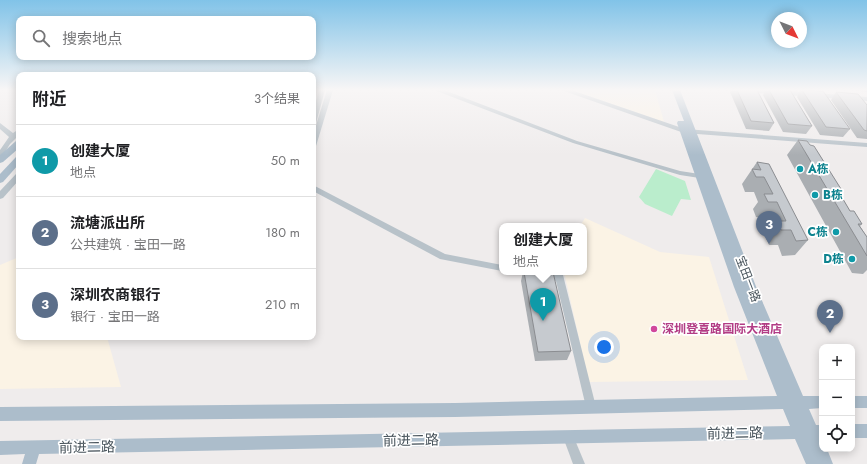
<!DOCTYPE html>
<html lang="zh">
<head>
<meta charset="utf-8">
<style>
  body { margin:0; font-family:Jost,"Noto Sans SC",sans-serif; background:#f2f2f2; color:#202124 }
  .controls { position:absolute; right:12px; bottom:12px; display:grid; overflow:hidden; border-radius:8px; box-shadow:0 2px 10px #0003 }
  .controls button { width:36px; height:36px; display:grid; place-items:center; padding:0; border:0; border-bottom:1px solid #e0e0e0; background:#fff; color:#202124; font:20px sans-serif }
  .compass { position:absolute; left:771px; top:12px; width:36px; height:36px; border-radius:50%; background:#fff; box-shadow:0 2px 10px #0003; rotate:132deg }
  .you { position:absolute; left:604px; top:347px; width:14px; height:14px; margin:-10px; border:3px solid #fff; border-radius:50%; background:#1a73e8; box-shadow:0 0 0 6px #1a73e833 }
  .badge { display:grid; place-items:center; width:26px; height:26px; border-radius:50%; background:#1c78d9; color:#fff; font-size:13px; font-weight:700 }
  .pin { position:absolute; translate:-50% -33px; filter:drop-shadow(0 1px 2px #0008) }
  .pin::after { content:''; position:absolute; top:21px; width:14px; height:12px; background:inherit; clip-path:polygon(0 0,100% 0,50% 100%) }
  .popup { position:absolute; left:499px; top:223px; width:88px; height:52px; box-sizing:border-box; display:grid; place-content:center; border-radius:8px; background:#fff; filter:drop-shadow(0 1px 3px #0005); font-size:13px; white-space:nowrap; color:#757577 }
  .popup b { font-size:15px; color:#202124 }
  .popup::after { content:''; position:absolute; left:50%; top:100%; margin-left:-8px; border:8px solid transparent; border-top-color:#fff }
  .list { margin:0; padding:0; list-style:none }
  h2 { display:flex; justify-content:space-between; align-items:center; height:52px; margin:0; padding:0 16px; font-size:17px }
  h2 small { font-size:13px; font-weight:400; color:#757577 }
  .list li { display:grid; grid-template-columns:26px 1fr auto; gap:12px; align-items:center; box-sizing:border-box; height:72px; padding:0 16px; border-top:1px solid #e0e0e0 }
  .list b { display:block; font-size:15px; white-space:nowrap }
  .list p { margin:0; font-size:13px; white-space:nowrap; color:#757577 }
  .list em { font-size:13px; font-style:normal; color:#757577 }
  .icon { flex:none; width:22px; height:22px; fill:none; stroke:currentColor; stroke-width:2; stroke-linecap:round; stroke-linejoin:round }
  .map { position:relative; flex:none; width:867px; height:464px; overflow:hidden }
  .search { position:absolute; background:#fff; box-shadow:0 2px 10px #0003; left:16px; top:16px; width:300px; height:44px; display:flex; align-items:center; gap:10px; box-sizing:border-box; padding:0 14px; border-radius:8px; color:#757577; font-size:15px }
  .panel { position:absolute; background:#fff; box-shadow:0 2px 10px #0003; left:16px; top:72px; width:300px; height:268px; border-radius:8px }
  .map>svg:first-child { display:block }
</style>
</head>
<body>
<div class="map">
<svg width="867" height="464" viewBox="0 0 867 464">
  <rect width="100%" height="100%" fill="#efecec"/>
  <!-- commercial -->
  <g fill="#fbf3e5">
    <path d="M572,90h83l9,32z"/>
    <path d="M585,218l75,34 49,5 39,123 -159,2 -25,-110h20v-46h-4z"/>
    <path d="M19,257v80h88l14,50 -121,2v-124z"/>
  </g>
  <!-- green -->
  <path fill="#baedcc" d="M656,169l29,12 6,19 -10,-1 -9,17 -27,-12 -6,-7z"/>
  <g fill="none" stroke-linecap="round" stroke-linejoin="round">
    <!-- minor -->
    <g fill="#b8c2c9" fill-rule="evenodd">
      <path d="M319,90h6l-9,33 -3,2v-13z"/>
      <path d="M327,90h6l-17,56 -3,2v-13z"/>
      <path d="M434,90h10l133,51 103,30 26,4 4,2 -4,2 -26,-4 -107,-32z"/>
      <path d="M561,90h10l114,39 182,14v4l-183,-14z"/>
      <path d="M742,90h34l91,7v4l-122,-9z"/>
      <path d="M0,123l13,10 6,-4v6l-9,9 -8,13h-2v-7l9,-13 -9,-8z"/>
      <path d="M16,174h3v6l-16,18 -3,1v-8z"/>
      <path d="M313,185l132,69 57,11v6l-62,-12 -127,-68z"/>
      <path d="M522,272h24l17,3 33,132 -1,4 -4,1 -4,-1 -1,-4 -30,-126 -30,-6 -3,-1z"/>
      <path d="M568,432l4,1 13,31h-12l-10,-27 1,-4z"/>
    </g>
    <!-- major -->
    <g fill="#acbdcb" fill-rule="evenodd">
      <path d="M672,90h8l77,199 46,107h19v12l-13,1 7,16h6v24h5l6,15h-27l-11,-25 -756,15 -3,10h-14l3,-10 -25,1v-14l790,-15 -7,-17 -328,8 -455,4v-14l455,-4 322,-7 -43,-109 -57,-164 1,-2h6z"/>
      <path d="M19,140v8l-16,14 -3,1v-8l16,-14z"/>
      <path d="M19,156v8l-16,18 -3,1v-9l16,-17z"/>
      <rect x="852" y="396" width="15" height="12"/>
      <rect x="852" y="424" width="15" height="14"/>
    </g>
  </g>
  <!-- wall -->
  <g fill="#aaaeb2">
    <path d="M731,90h26l17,33 -5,8 -23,-2 -16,-37z"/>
    <path d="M766,90h24l22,36 -6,8 -23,-2 -20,-37z"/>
    <path d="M801,90h11l38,39 -7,8 -23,-2 -23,-38z"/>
    <path d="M854,90h13v2z"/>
    <path d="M836,92l31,13v34l-10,-1 -26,-38z"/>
    <path d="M798,140l12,5 31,44 -3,2 12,20 12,13 -2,2 7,11v33l-4,4 -11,-1 -65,-118z"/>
    <path d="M757,162l51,78 -13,15 -13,1 -4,-11h-9l-4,-9 5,-7 -5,-11 -9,-1 -3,-8 5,-7 -4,-10h-9l-3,-8z"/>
    <path d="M523,272l48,79 -4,9 -32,1 -14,-80z"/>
  </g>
  <!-- building -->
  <g fill="#c6cacf" stroke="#8b8d91">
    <path d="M737,90h20l17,33 -23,-2z"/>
    <path d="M769,90h21l22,36 -24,-2z"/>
    <path d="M802,90l21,1 27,38 -24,-2z"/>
    <path d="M836,92l22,2 9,11v26l-3,-1z"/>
    <path d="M798,140l9,1 3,4 4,1 27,43h-4l3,5 10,17h4l8,13h-4l9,13v19z"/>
    <path d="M757,162l12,2 39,76 -12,1 -5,-11h-10l-4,-9h9l-9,-19h-9l-4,-8h9l-9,-17h-8l-4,-8 9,1z"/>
    <path d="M524,272h29l18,79 -33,1z"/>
  </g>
  <!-- sky -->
  <linearGradient id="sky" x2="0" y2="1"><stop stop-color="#81c3e8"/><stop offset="0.58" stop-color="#f8f6f6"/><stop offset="1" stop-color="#f8f6f6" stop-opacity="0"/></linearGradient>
  <rect width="867" height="155" fill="url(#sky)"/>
  <!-- markers -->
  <g fill="#0f9aa8" stroke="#fff" stroke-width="1.5">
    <circle cx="800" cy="169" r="4"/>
    <circle cx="815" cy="195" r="4"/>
    <circle cx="836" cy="232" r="4"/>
    <circle cx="852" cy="259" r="4"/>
  </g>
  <circle fill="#d1479c" stroke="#fff" stroke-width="1.5" cx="654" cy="329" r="4"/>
  <g text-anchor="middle" stroke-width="3.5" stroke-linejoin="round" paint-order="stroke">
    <!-- culture labels -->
    <g font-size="12" font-weight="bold" fill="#0d838f" stroke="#fff" text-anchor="start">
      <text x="808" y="173">A栋</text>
      <text x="823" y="199">B栋</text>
      <text x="828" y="236" text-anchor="end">C栋</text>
      <text x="844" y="263" text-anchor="end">D栋</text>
    </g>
    <!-- street labels -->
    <g font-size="12" fill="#455159" stroke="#fff">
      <text transform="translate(748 279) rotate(69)" y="4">宝田一路</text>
    </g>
    <!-- hotel labels -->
    <g font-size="12" font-weight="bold" fill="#b23c85" stroke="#fff" text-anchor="start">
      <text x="662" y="333">深圳登喜路国际大酒店</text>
    </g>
    <!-- near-street labels -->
    <g font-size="14" fill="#455159" stroke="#fff">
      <text transform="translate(735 433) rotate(-1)" y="5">前进二路</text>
      <text transform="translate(411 440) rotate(-1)" y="5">前进二路</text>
      <text transform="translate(87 447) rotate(-1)" y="5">前进二路</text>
    </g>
  </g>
</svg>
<div class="controls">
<button>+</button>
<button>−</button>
<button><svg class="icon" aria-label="locate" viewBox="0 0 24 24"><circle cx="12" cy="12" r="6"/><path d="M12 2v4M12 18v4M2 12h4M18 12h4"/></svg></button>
</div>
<svg class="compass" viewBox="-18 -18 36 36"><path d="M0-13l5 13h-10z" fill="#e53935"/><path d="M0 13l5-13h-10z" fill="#757577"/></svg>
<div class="you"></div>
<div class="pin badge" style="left:543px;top:321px;background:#0f9aa8">1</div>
<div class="popup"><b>创建大厦</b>地点</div>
<div class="pin badge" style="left:830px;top:333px;background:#5c6f8a">2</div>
<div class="pin badge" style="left:769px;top:244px;background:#5c6f8a">3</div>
<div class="search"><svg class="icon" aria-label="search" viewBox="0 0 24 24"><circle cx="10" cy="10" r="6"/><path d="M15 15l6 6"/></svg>搜索地点</div>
<section class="panel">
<h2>附近<small>3个结果</small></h2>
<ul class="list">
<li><span class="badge" style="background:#0f9aa8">1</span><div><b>创建大厦</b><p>地点</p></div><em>50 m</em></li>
<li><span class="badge" style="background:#5c6f8a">2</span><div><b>流塘派出所</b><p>公共建筑 · 宝田一路</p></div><em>180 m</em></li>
<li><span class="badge" style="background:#5c6f8a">3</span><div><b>深圳农商银行</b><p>银行 · 宝田一路</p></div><em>210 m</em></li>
</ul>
</section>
</div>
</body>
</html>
